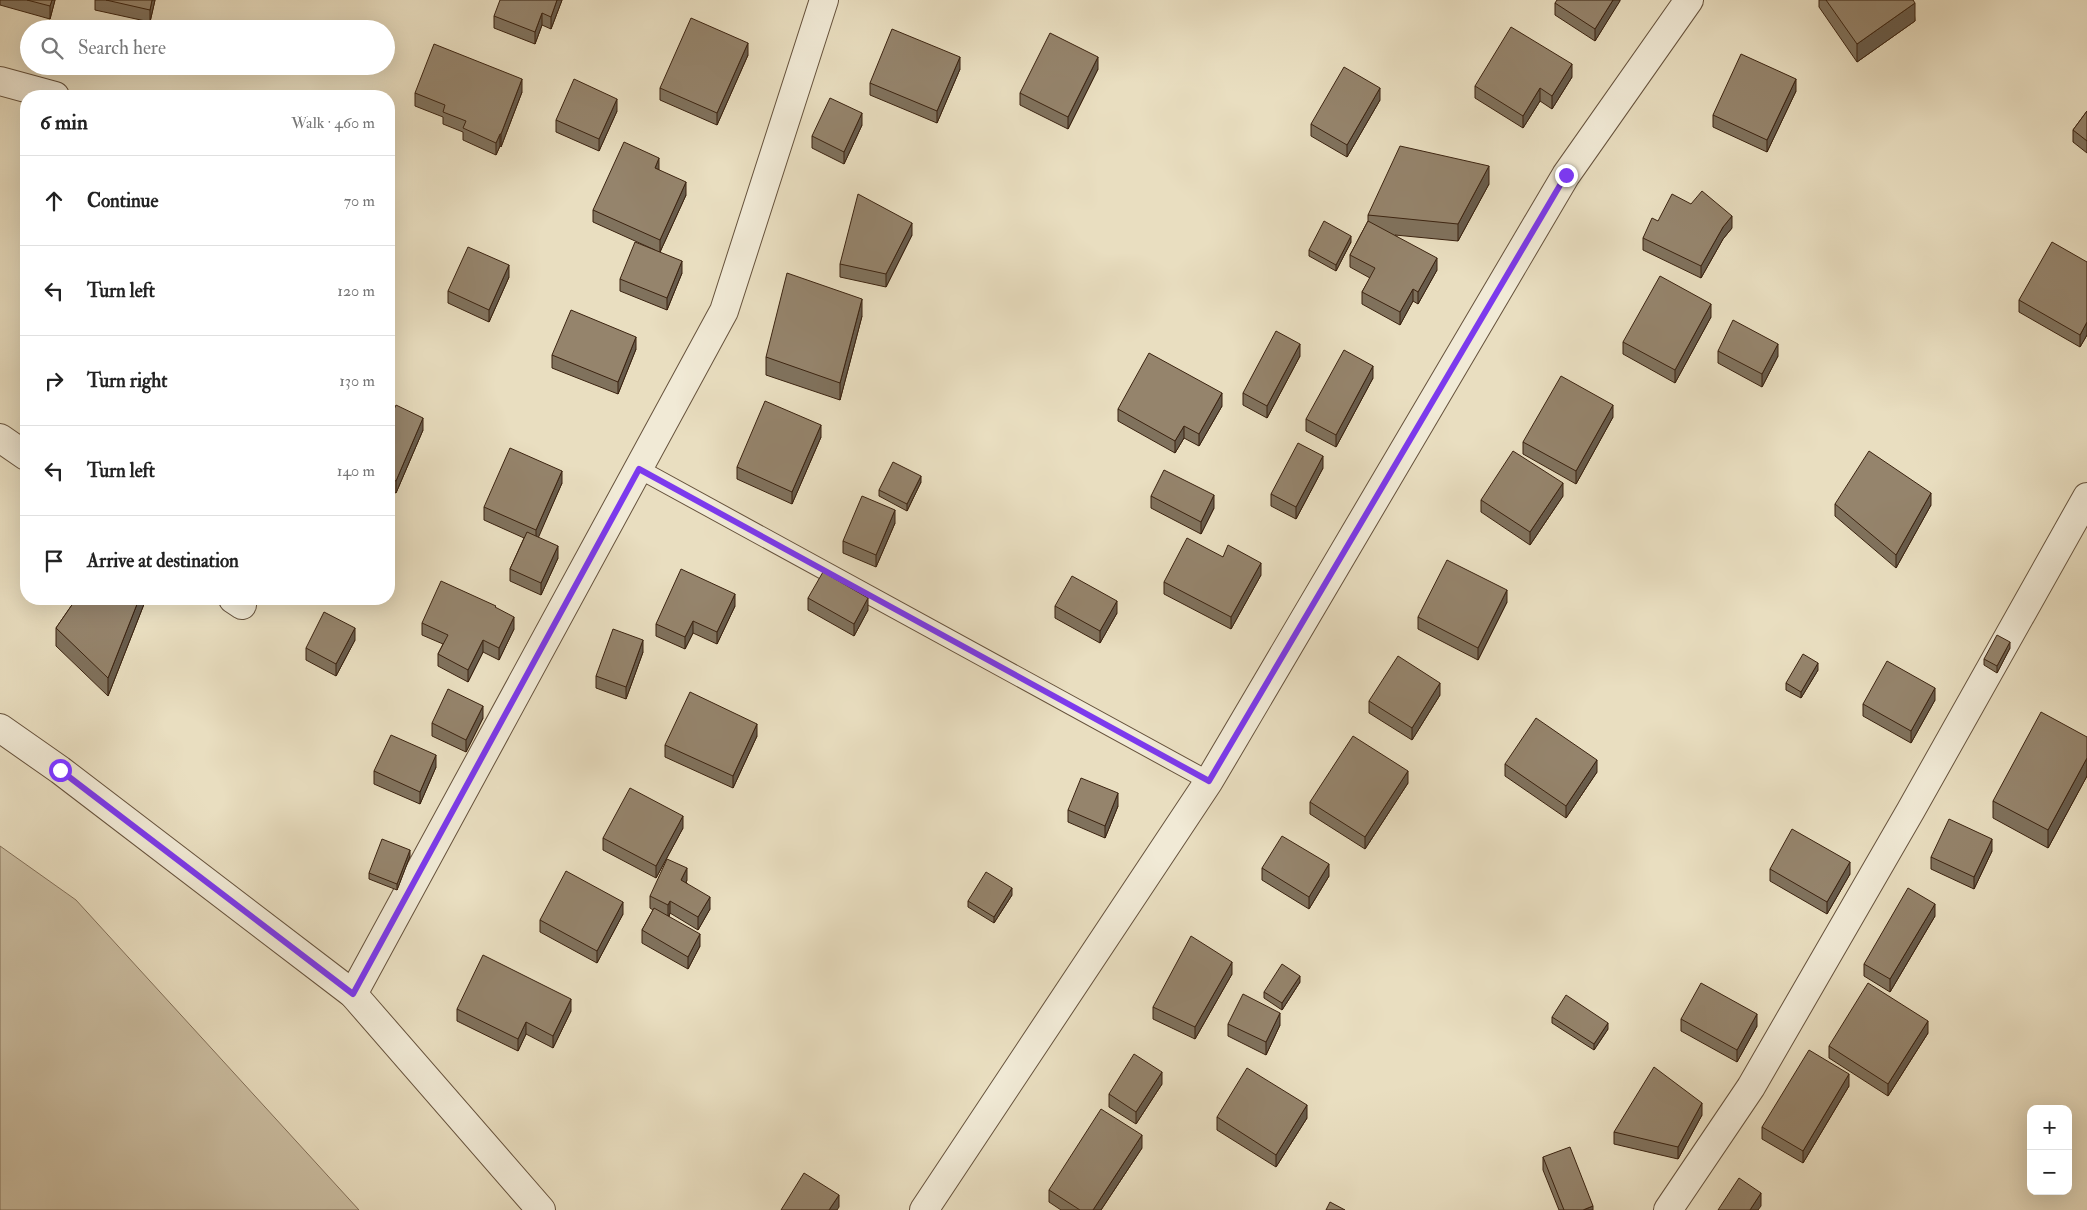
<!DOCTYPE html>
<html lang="en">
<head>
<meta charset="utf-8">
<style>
  body { margin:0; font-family:"IM FELL Double Pica",serif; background:#f6f6f6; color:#222 }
  .controls { position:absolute; right:15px; bottom:15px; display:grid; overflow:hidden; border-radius:10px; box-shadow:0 5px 20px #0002 }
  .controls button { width:45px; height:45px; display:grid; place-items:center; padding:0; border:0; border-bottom:1px solid #e0e0e0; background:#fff; color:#222; font:25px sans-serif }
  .stop { position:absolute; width:15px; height:15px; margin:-11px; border:4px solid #7c3aed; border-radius:50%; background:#fff }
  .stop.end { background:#7c3aed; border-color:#fff; box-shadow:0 1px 5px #0008 }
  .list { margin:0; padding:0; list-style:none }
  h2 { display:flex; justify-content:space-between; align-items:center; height:65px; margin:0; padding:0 20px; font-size:21px }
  h2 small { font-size:16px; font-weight:400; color:#767676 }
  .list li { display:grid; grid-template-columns:32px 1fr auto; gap:15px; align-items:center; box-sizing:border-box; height:90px; padding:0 20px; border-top:1px solid #e0e0e0 }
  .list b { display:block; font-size:19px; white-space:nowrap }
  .list em { font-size:16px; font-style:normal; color:#767676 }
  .icon { flex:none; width:28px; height:28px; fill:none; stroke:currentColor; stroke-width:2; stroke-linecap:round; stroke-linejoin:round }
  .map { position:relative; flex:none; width:2087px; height:1210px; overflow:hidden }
  .search { position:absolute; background:#fff; box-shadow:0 5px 20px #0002; left:20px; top:20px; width:375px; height:55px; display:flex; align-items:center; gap:12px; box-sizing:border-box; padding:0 18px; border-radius:28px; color:#767676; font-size:19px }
  .panel { position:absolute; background:#fff; box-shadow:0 5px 20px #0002; left:20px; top:90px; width:375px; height:515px; border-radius:20px }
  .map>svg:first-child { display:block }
</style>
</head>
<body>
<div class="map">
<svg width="2087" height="1210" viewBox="0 0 2087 1210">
  <rect width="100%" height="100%" fill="#e9dec0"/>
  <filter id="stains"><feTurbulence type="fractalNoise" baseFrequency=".004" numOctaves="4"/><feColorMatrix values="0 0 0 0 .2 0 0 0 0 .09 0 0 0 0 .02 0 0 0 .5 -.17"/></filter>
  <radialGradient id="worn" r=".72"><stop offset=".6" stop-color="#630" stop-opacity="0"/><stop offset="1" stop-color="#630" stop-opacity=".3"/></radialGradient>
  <!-- green -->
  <path fill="#cbbea2" stroke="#837059" d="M0,846l76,54 283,310h-359z"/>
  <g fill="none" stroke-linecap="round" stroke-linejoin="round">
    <defs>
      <path id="service" d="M639,469l570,312"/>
      <g id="minor">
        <path d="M0,81l55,15"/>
        <path d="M0,438l26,18"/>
        <path d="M233,599l9,6"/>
        <path d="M0,728l60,42 293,224 188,216"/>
        <path d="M353,994l371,-683 100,-311"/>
        <path d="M924,1210l285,-429 357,-606 123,-175"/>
        <path d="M1668,1210l83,-123 160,-277 176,-313"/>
      </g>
    </defs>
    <!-- service casing -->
    <use href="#service" stroke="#66523c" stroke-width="20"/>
    <!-- minor casing -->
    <use href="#minor" stroke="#66523c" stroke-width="30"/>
    <!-- service -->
    <use href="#service" stroke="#f1ead6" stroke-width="18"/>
    <!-- minor -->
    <use href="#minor" stroke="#f1ead6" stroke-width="28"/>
  </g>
  <!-- wall -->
  <g fill="#80725d" stroke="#3b2310">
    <path d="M0,0h55l-5,19 -50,-14z"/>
    <path d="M95,0h60l-5,22 -55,-12z"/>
    <path d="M562,0l-11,29 -9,-4 -7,19 -41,-16v-12z"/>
    <path d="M1620,0l-25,41 -40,-26v-12z"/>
    <path d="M1819,0h94l2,21 -58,41 -38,-55z"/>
    <path d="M748,55l-31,70 -57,-25v-12z"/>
    <path d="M960,69l-23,54 -67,-28v-12z"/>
    <path d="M1098,69l-30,60 -48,-24v-12z"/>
    <path d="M1572,77l-20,32 -12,-8 -17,27 -48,-30v-12z"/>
    <path d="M1796,91l-29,61 -54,-25v-12z"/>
    <path d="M522,92l-21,55 -1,-1 -4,9 -33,-15v-8l-20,-8v-7l-28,-11v-13z"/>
    <path d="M1380,100l-33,57 -36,-21v-12z"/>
    <path d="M617,111l-18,40 -43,-19v-12z"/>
    <path d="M2087,111v42l-14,-11v-12z"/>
    <path d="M862,125l-18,39 -32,-16v-12z"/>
    <path d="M659,170l27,25 -26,57 22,21 -15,37 -47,-19v-12l35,-29 -62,-28v-12z"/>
    <path d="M1489,184l-31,57 -63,-6 42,35 -19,34 -5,-3 -13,24 -38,-21v-12l8,-14 -20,-11v-12l18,-34v-6z"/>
    <path d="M1658,221l74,7 -9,11 -22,39 -58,-28v-12z"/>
    <path d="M912,235l-26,52 -46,-10v-13z"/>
    <path d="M1351,242l-15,29 -27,-15v-6z"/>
    <path d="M2087,262v73l-7,12 -61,-35v-12z"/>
    <path d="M509,277l-20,45 -41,-19v-12z"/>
    <path d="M862,316l-22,84 -74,-25v-18z"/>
    <path d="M1711,317l-36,66 -52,-29v-12z"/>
    <path d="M636,349l-18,45 -66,-26v-13z"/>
    <path d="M1718,351l60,5 -16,31 -44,-24z"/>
    <path d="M1300,356l-33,62 -24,-13v-12z"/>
    <path d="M1373,378l-37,69 -30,-16v-12z"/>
    <path d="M1222,406l-23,40 -15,-8 -9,15 -57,-32v-12z"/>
    <path d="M1613,417l-37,67 -53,-30v-12z"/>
    <path d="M389,421l34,9 -27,63 -7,-3z"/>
    <path d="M821,437l-29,67 -55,-25v-12z"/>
    <path d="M1323,468l-27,51 -25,-13v-12z"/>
    <path d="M921,482l-14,29 -28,-15v-6z"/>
    <path d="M562,483l-24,54 20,21 -17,37 -31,-14v-12l14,-31 -40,-18v-13z"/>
    <path d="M1151,496l63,12 -13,26 -50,-26z"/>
    <path d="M1563,496l-33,49 -49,-33v-12z"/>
    <path d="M1835,504l96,1 -35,63 -61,-52z"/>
    <path d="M895,523l-19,44 -33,-14v-12z"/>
    <path d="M1223,557l38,18 -30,54 -67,-35v-12z"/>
    <path d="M808,598l60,12 -14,26 -46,-26z"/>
    <path d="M76,599h70l-38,97 -52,-50v-18z"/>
    <path d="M1507,602l-29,58 -60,-31v-12z"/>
    <path d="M735,606l-18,38 -24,-11 -8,16 -29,-13v-12z"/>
    <path d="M1055,606l62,7 -17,30 -45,-25z"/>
    <path d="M496,608l18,21 -15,31 -16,-8 -15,30 -30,-16v-12l5,-10 -21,-9v-12z"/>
    <path d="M355,640l-19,36 -30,-16v-12z"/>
    <path d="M2010,648l-13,25 -13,-8v-6z"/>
    <path d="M643,652l-17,47 -30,-11v-12z"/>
    <path d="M1818,670l-17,28 -15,-8v-7z"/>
    <path d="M1440,695l-28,45 -43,-27v-12z"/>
    <path d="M1935,700l-24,43 -48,-27v-12z"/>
    <path d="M483,718l-17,34 -34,-16v-13z"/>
    <path d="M757,736l-24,52 -68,-31v-12z"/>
    <path d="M2087,737v39l-39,72 -55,-30v-17z"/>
    <path d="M1505,764l92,8 -31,46 -61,-42z"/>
    <path d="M436,767l-16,37 -46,-20v-13z"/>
    <path d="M1408,783l-43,66 -55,-35v-12z"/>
    <path d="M1118,806l-13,32 -37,-16v-12z"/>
    <path d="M683,828l-27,50 -53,-28v-12z"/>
    <path d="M1992,851l-18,38 -43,-20v-12z"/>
    <path d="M410,856l-13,34 -28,-11v-6z"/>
    <path d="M1262,868l67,8 -20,33 -47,-29z"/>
    <path d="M1770,869l80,5 -23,40 -57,-33z"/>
    <path d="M687,880l-1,2 24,27 -12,21 -28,-17 -1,4 31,29 -12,23 -46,-26v-13l11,-20 -3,-2v-12z"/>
    <path d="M1012,895l-18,28 -26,-16v-6z"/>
    <path d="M623,914l-26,49 -57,-31v-12z"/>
    <path d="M1935,916l-45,76 -26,-16v-12z"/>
    <path d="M1232,974l-37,65 -42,-20v-12z"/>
    <path d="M1300,982l-18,28 -18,-12v-6z"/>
    <path d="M457,1009l114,2 -18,37 -27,-14 -8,17 -61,-30z"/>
    <path d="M1552,1017l56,12 -14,21 -42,-27z"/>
    <path d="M1681,1019l76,7 -20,36 -56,-31z"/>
    <path d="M1228,1024l52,1 -14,30 -38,-19z"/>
    <path d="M1928,1033l-40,63 -59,-38v-12z"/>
    <path d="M1162,1084l-26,40 -27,-17v-13z"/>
    <path d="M1849,1086l-46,77 -41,-24v-12z"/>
    <path d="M1702,1115l-24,44 -64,-15v-12z"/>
    <path d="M1217,1117l90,1 -31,49 -59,-37z"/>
    <path d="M1142,1148l-41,62h-40l-12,-8v-12z"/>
    <path d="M1543,1157l50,53h-34l-16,-40z"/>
  </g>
  <!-- shaded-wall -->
  <g fill="#685c4c" stroke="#3b2310">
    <path d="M52,0h3l-5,19v-13z"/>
    <path d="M152,0h3l-5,22v-12z"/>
    <path d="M557,0h5l-11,29v-12z"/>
    <path d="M1613,0h7v1l-25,40v-12z"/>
    <path d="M1915,3v18l-58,41v-18z"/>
    <path d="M542,13v12l-7,19v-12z"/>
    <path d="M748,43v12l-31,70v-12z"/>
    <path d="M960,57v12l-23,54v-12z"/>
    <path d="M1098,57v12l-30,60v-12z"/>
    <path d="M1572,64v13l-20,32v-13z"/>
    <path d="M522,79v13l-21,55v-13z"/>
    <path d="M1796,79v12l-29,61v-12z"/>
    <path d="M1380,88v12l-33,57v-12z"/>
    <path d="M1540,88v13l-17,27v-12z"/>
    <path d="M617,99v12l-18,40v-12z"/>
    <path d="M862,113v12l-18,39v-12z"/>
    <path d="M500,134v12l-4,9v-12z"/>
    <path d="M659,158v12l-4,-2z"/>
    <path d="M1489,166v18l-31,57v-17z"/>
    <path d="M686,182v13l-26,57v-12z"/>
    <path d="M1732,216v12l-9,11 -22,39v-12l22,-39z"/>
    <path d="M912,223v12l-26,52v-13z"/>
    <path d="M1351,236v6l-15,29v-6z"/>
    <path d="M1437,258v12l-19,34v-12z"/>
    <path d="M682,261v12l-15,37v-12z"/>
    <path d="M509,265v12l-20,45v-12z"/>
    <path d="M1413,289v12l-13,24v-13z"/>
    <path d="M862,299v17l-22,84v-17z"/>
    <path d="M1711,304v13l-36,66v-13z"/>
    <path d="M2087,322v13l-7,12v-12z"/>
    <path d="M636,337v12l-18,45v-12z"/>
    <path d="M1300,344v12l-33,62v-12z"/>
    <path d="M1778,344v12l-16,31v-13z"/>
    <path d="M1373,366v12l-37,69v-12z"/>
    <path d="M1222,393v13l-23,40v-12z"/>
    <path d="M1613,405v12l-37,67v-13z"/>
    <path d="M423,418v12l-27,63v-12z"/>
    <path d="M821,425v12l-29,67v-12z"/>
    <path d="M1184,426v12l-9,15v-12z"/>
    <path d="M1323,456v12l-27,51v-12z"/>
    <path d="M562,471v12l-26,60v-13z"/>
    <path d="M921,476v6l-14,29v-7z"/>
    <path d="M1563,483v13l-33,49v-13z"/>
    <path d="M1931,493v12l-35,63v-13z"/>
    <path d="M1214,495v13l-13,26v-12z"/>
    <path d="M895,510v13l-19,44v-12z"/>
    <path d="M558,546v12l-17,37v-12z"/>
    <path d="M1261,563v12l-30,54v-12z"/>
    <path d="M1507,590v12l-29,58v-12z"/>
    <path d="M735,594v12l-18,38v-12z"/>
    <path d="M868,598v12l-14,26v-12z"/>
    <path d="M139,599h7l-38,97v-18z"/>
    <path d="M1117,601v12l-17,30v-12z"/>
    <path d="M514,617v12l-15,31v-12z"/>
    <path d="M693,621v12l-8,16v-12z"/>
    <path d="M355,628v12l-19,36v-12z"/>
    <path d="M483,640v12l-15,30v-12z"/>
    <path d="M643,640v12l-17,47v-12z"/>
    <path d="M2010,642v6l-13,25v-7z"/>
    <path d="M1818,663v7l-17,28v-6z"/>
    <path d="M1440,683v12l-28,45v-12z"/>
    <path d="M1935,688v12l-24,43v-12z"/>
    <path d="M483,706v12l-17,34v-12z"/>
    <path d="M757,724v12l-24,52v-12z"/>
    <path d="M436,755v12l-16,37v-12z"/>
    <path d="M2087,758v18l-39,72v-18z"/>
    <path d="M1597,760v12l-31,46v-12z"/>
    <path d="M1408,771v12l-43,66v-12z"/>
    <path d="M1118,793v13l-13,32v-12z"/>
    <path d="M683,816v12l-27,50v-12z"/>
    <path d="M1992,839v12l-18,38v-12z"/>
    <path d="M410,850v6l-13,34v-6z"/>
    <path d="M1850,862v12l-23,40v-12z"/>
    <path d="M1329,864v12l-20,33v-12z"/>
    <path d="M687,868v12l-6,12v-12z"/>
    <path d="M1012,888v7l-18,28v-6z"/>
    <path d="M710,897v12l-12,21v-13z"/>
    <path d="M670,901v12l-2,5v-13z"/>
    <path d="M623,902v12l-26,49v-12z"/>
    <path d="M1935,904v12l-45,76v-13z"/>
    <path d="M700,934v12l-12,23v-12z"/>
    <path d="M1232,962v12l-37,65v-12z"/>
    <path d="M1300,976v6l-18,28v-7z"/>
    <path d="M571,999v12l-18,37v-12z"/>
    <path d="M1280,1013v12l-14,30v-13z"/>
    <path d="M1757,1014v12l-20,36v-12z"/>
    <path d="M1928,1021v12l-40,63v-12z"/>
    <path d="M526,1022v12l-8,17v-12z"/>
    <path d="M1608,1023v6l-14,21v-6z"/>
    <path d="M1162,1072v12l-26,40v-12z"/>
    <path d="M1849,1074v12l-46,77v-12z"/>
    <path d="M1702,1103v12l-24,44v-12z"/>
    <path d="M1307,1105v13l-31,49v-12z"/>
    <path d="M1142,1135v13l-41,62h-8z"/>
    <path d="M1761,1193v13l-3,4h-8z"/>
    <path d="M839,1195v12l-2,3h-8z"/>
    <path d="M1593,1206v4h-10z"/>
  </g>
  <!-- building -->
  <g fill="#95846c" stroke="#3b2310">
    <path d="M27,0h25l-2,6z"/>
    <path d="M106,0h46l-2,10z"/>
    <path d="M500,0h57l-6,17 -9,-4 -7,19 -41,-16z"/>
    <path d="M1557,0h56l-18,29 -40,-26z"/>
    <path d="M1826,0h87l2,3 -58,41z"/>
    <path d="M691,18l57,25 -31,70 -57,-25z"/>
    <path d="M1511,27l61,37 -20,32 -12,-8 -17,28 -48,-30z"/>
    <path d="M892,29l68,28 -23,54 -67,-28z"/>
    <path d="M1050,33l48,24 -30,60 -48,-24z"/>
    <path d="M434,44l88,35 -21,55h-1l-4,9 -33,-15 3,-7 -23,-9 2,-7 -30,-12z"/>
    <path d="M1741,54l55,25 -29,61 -54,-25z"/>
    <path d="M1344,67l36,21 -33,57 -36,-21z"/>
    <path d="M574,79l43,20 -18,40 -43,-19z"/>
    <path d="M830,98l32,15 -18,39 -32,-16z"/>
    <path d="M2087,111v30l-14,-11z"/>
    <path d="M624,142l35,16 -4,10 31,14 -26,58 -67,-30z"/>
    <path d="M1400,146l89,20 -31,58 -90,-9z"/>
    <path d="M1702,191l30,25 -9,11 -22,39 -58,-28 9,-20 6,3 14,-27 19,10z"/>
    <path d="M858,194l54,29 -26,51 -46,-10z"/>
    <path d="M1324,221l27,15 -15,29 -27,-15z"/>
    <path d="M1368,221l69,37 -19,34 -5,-3 -13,23 -38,-20 13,-24 -25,-13z"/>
    <path d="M635,242l47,19 -15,37 -47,-19z"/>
    <path d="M2052,242l35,20v60l-7,13 -61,-35z"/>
    <path d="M468,247l41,18 -20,45 -41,-19z"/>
    <path d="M787,273l75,26 -22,84 -74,-26z"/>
    <path d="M1660,276l51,28 -36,66 -52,-28z"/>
    <path d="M571,310l65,27 -18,45 -66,-27z"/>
    <path d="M1733,320l45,24 -16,30 -44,-23z"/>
    <path d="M1276,331l24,13 -33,62 -24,-13z"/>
    <path d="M1344,350l29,16 -37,69 -30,-16z"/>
    <path d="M1149,353l73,40 -23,41 -15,-8 -9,15 -57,-32z"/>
    <path d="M1561,376l52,29 -37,66 -53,-29z"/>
    <path d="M765,401l56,24 -29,67 -55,-25z"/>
    <path d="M396,405l27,13 -27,63 -7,-3v-57z"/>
    <path d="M1298,443l25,13 -27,51 -25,-13z"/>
    <path d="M510,448l52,23 -26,59 -52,-23z"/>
    <path d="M1513,451l50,32 -33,49 -49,-32z"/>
    <path d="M1869,451l62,42 -35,62 -61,-51z"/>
    <path d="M893,462l28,14 -14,28 -28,-14z"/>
    <path d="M1164,470l50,25 -13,27 -50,-26z"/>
    <path d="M862,496l33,14 -19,45 -33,-14z"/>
    <path d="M527,532l31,14 -17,37 -31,-14z"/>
    <path d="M1187,538l36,19 5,-12 33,18 -30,54 -67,-35z"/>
    <path d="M1447,560l60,30 -29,58 -60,-31z"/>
    <path d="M681,569l54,25 -18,38 -24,-11 -8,16 -29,-13z"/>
    <path d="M823,572l45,26 -14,26 -46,-26z"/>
    <path d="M1072,576l45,25 -17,30 -45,-25z"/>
    <path d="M441,581l55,25 -1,1 19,10 -15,31 -16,-8 -15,30 -30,-16 10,-19 -26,-12z"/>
    <path d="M76,599h63l-31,79 -52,-50z"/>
    <path d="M324,612l31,16 -19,36 -30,-16z"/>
    <path d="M613,629l30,11 -17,47 -30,-11z"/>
    <path d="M1997,635l13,7 -13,24 -13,-7z"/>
    <path d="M1803,654l15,9 -17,29 -15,-9z"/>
    <path d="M1398,656l42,27 -28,45 -43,-27z"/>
    <path d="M1887,661l48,27 -24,43 -48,-27z"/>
    <path d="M448,689l35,17 -17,34 -34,-17z"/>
    <path d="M690,692l67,32 -24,52 -68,-31z"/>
    <path d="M2041,712l46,25v21l-39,72 -55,-29z"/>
    <path d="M1536,718l61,42 -31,46 -61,-42z"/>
    <path d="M391,735l45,20 -16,37 -46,-21z"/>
    <path d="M1353,736l55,35 -43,66 -55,-35z"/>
    <path d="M1081,778l37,15 -13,33 -37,-16z"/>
    <path d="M630,788l53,28 -27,50 -53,-28z"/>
    <path d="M1949,819l43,20 -18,38 -43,-20z"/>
    <path d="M1792,829l58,33 -23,40 -57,-33z"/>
    <path d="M1282,836l47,28 -20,33 -47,-29z"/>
    <path d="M382,839l28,11 -13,34 -28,-11z"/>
    <path d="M667,859l20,9 -6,12 29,17 -12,20 -28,-16 -2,4 -18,-9z"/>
    <path d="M566,871l57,31 -26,49 -57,-31z"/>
    <path d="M986,872l26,16 -18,29 -26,-16z"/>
    <path d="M1908,888l27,16 -45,75 -26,-15z"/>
    <path d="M654,908l46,26 -12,23 -46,-27z"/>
    <path d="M1191,936l41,26 -37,65 -42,-20z"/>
    <path d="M483,955l88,44 -18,37 -27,-14 -8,17 -61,-30z"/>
    <path d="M1282,964l18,12 -18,27 -18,-11z"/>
    <path d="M1701,983l56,31 -20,36 -56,-31z"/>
    <path d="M1868,983l60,38 -40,63 -59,-38z"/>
    <path d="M1243,994l37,19 -14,29 -38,-18z"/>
    <path d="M1566,995l42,28 -14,21 -42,-27z"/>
    <path d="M1809,1050l40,24 -46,77 -41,-24z"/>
    <path d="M1134,1054l28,18 -26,40 -27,-18z"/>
    <path d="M1654,1067l48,36 -24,44 -64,-15z"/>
    <path d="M1247,1068l60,37 -31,50 -59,-38z"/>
    <path d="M1101,1109l41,26 -49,75h-13l-31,-20z"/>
    <path d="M1570,1147l23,59 -10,4h-19l-21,-53z"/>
    <path d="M804,1173l35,22 -10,15h-48z"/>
    <path d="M1739,1178l22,15 -11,17h-32z"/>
    <path d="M1330,1202l15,8h-19z"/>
  </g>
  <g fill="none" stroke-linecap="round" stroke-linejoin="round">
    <!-- route -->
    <path stroke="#7c3aed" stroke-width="6" d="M60,770l293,224 286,-525 570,312 357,-606"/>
  </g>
  <rect width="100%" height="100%" filter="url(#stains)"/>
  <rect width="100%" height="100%" fill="url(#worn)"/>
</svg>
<div class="controls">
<button>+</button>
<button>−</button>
</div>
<div class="stop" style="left:60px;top:770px"></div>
<div class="stop end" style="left:1566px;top:175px"></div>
<div class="search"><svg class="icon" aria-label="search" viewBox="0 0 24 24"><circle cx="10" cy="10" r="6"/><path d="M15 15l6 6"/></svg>Search here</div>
<section class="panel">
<h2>6 min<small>Walk · 460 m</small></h2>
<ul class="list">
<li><svg class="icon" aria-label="ahead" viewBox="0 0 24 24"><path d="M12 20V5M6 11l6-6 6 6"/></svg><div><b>Continue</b></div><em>70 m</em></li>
<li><svg class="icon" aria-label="left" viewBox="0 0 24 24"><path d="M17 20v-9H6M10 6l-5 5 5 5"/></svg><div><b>Turn left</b></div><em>120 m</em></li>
<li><svg class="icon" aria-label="right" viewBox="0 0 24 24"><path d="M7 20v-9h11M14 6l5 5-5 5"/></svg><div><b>Turn right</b></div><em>130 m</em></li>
<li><svg class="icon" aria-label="left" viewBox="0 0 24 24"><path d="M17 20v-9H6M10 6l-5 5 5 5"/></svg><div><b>Turn left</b></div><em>140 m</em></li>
<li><svg class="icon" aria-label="arrive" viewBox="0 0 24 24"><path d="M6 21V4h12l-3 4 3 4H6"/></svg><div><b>Arrive at destination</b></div></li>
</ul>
</section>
</div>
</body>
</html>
